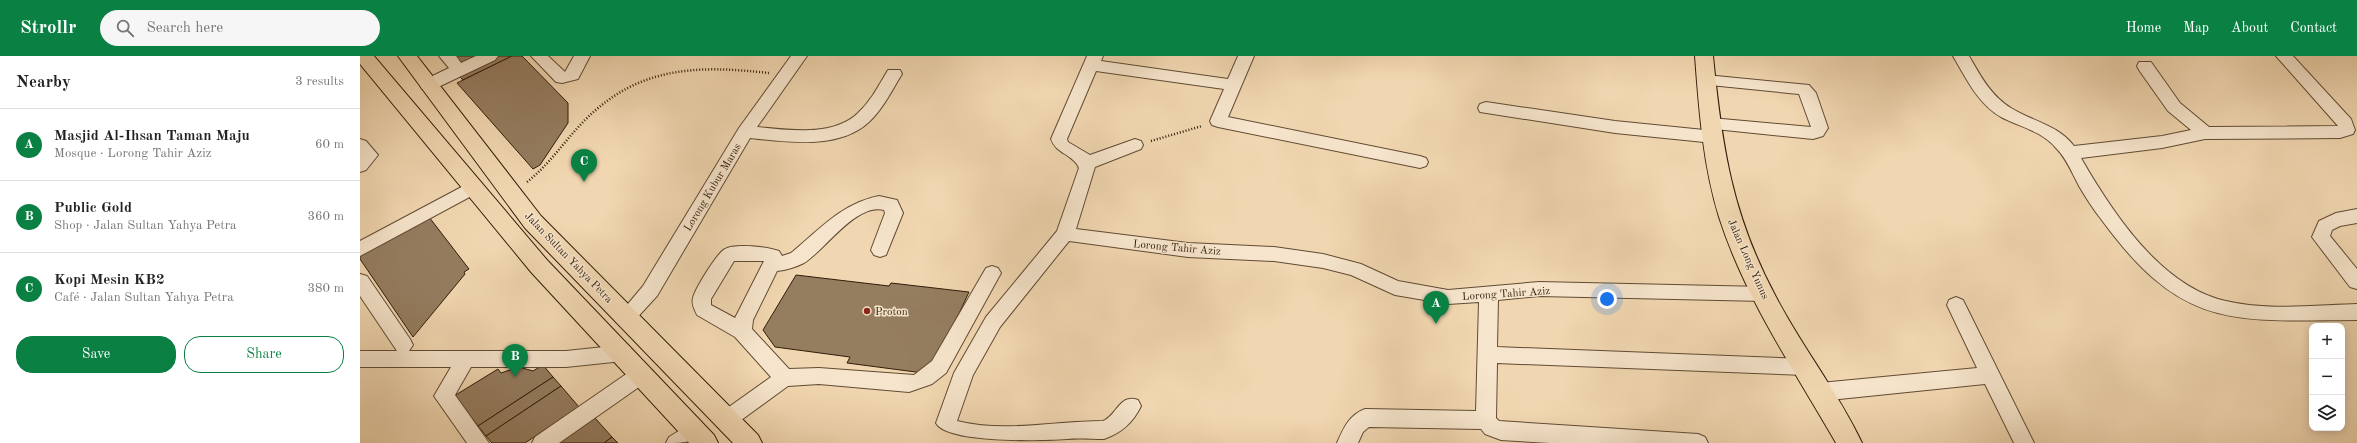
<!DOCTYPE html>
<html lang="en">
<head>
<meta charset="utf-8">
<style>
  body { margin:0; font-family:"Old Standard TT",serif; background:#f6f6f6; color:#222 }
  .controls { position:absolute; right:12px; bottom:12px; display:grid; overflow:hidden; border-radius:8px; box-shadow:0 2px 10px #0003 }
  .controls button { width:36px; height:36px; display:grid; place-items:center; padding:0; border:0; border-bottom:1px solid #e0e0e0; background:#fff; color:#222; font:20px sans-serif }
  .you { position:absolute; left:1247px; top:243px; width:14px; height:14px; margin:-10px; border:3px solid #fff; border-radius:50%; background:#1a73e8; box-shadow:0 0 0 6px #1a73e833 }
  .badge { display:grid; place-items:center; width:26px; height:26px; border-radius:50%; background:#0b8043; color:#fff; font-size:13px; font-weight:700 }
  .pin { position:absolute; translate:-50% -33px; filter:drop-shadow(0 1px 2px #0008) }
  .pin::after { content:''; position:absolute; top:21px; width:14px; height:12px; background:inherit; clip-path:polygon(0 0,100% 0,50% 100%) }
  .list { margin:0; padding:0; list-style:none }
  h2 { display:flex; justify-content:space-between; align-items:center; height:52px; margin:0; padding:0 16px; font-size:17px }
  h2 small { font-size:13px; font-weight:400; color:#767676 }
  .list li { display:grid; grid-template-columns:26px 1fr auto; gap:12px; align-items:center; box-sizing:border-box; height:72px; padding:0 16px; border-top:1px solid #e0e0e0 }
  .list b { display:block; font-size:15px; white-space:nowrap }
  .list p { margin:0; font-size:13px; white-space:nowrap; color:#767676 }
  .list em { font-size:13px; font-style:normal; color:#767676 }
  .actions { display:flex; gap:8px; padding:12px 16px }
  .actions a { flex:1; padding:9px 0; border:1px solid #0b8043; border-radius:16px; text-align:center; font-size:14px; color:#0b8043 }
  .actions .main { background:#0b8043; color:#fff }
  .icon { flex:none; width:22px; height:22px; fill:none; stroke:currentColor; stroke-width:2; stroke-linecap:round; stroke-linejoin:round }
  .map { position:relative; flex:none; width:1997px; height:387px; overflow:hidden }
  header { display:flex; align-items:center; gap:24px; box-sizing:border-box; height:56px; padding:0 20px; background:#0b8043; color:#fff }
  header strong { font-size:19px }
  nav { display:flex; gap:22px; margin-inline-start:auto; font-size:14px }
  .search { width:280px; height:36px; background:#f6f6f6; display:flex; align-items:center; gap:10px; box-sizing:border-box; padding:0 14px; border-radius:22px; color:#767676; font-size:15px }
  main { display:flex }
  aside { flex:1; background:#fff }
  .map>svg:first-child { display:block }
</style>
</head>
<body>
<header>
<strong>Strollr</strong>
<div class="search"><svg class="icon" aria-label="search" viewBox="0 0 24 24"><circle cx="10" cy="10" r="6"/><path d="M15 15l6 6"/></svg>Search here</div>
<nav><a>Home</a><a>Map</a><a>About</a><a>Contact</a></nav>
</header>
<main>
<aside>
<h2>Nearby<small>3 results</small></h2>
<ul class="list">
<li><span class="badge">A</span><div><b>Masjid Al-Ihsan Taman Maju</b><p>Mosque · Lorong Tahir Aziz</p></div><em>60 m</em></li>
<li><span class="badge">B</span><div><b>Public Gold</b><p>Shop · Jalan Sultan Yahya Petra</p></div><em>360 m</em></li>
<li><span class="badge">C</span><div><b>Kopi Mesin KB2</b><p>Café · Jalan Sultan Yahya Petra</p></div><em>380 m</em></li>
</ul>
<div class="actions"><a class="main">Save</a><a>Share</a></div>
</aside>
<div class="map">
<svg width="1997" height="387" viewBox="0 0 1997 387">
  <rect width="100%" height="100%" fill="#f1d7b1"/>
  <filter id="stains"><feTurbulence type="fractalNoise" baseFrequency=".005" numOctaves="4"/><feColorMatrix values="0 0 0 0 .2 0 0 0 0 .09 0 0 0 0 .02 0 0 0 .5 -.17"/></filter>
  <radialGradient id="worn" r=".72"><stop offset=".6" stop-color="#630" stop-opacity="0"/><stop offset="1" stop-color="#630" stop-opacity=".3"/></radialGradient>
  <!-- building -->
  <g fill="#957d60" stroke="#311c09">
    <path d="M92,0h25l-17,8z"/>
    <path d="M137,0h15l-49,24 -5,-5z"/>
    <path d="M152,0h10l46,47v20l-28,42 -7,4 -76,-86z"/>
    <path d="M69,161l40,52 -5,3 1,2 -52,63 -53,-78v-5z"/>
    <path d="M436,219l93,11 2,-3 78,9 -38,82 -84,-11 3,-6 -75,-10 -12,-17z"/>
    <path d="M183,309l10,12 -75,49 -24,-30 44,-27 3,4 18,-6 14,4z"/>
    <path d="M193,321l8,9 -75,50 -8,-10z"/>
    <path d="M201,330l18,21 -54,36h-33l-6,-7z"/>
    <path d="M235,362l17,19 -8,6h-46z"/>
    <path d="M252,381l6,6h-14z"/>
  </g>
  <g fill="none" stroke-linecap="round" stroke-linejoin="round">
    <defs>
      <g id="minor">
        <path d="M79,0h17l5,7 15,-7h22l-3,4 -61,29h-12l-2,-4 2,-4 27,-13z"/>
        <path d="M171,0h17l17,16 9,-16h16l-12,23 -16,4 -6,-1z"/>
        <path d="M431,0h16l-50,71c32,3 76,10 101,-14 13,-12 21,-28 30,-43h12l2,4c-10,16 -19,35 -33,48 -30,28 -83,20 -119,16l-93,158 -24,26 -7,3 -7,-3 -2,-5 26,-31 96,-158z"/>
        <path d="M727,0h16l-2,5 127,18 10,-23h16l-26,61 192,39 6,2 2,4 -2,4 -6,2 -202,-41 -6,-2 -2,-4 14,-32 -128,-18 -29,68 1,3 22,13 45,-16 6,2 2,4 -2,4 -46,18 -19,62 112,14 86,4 49,7 38,10 37,17 50,9 91,-8 225,5 7,2 2,5 -2,5 -7,2 -225,-5 -41,4 -1,47 309,12 7,2 3,6 -3,6 -7,2 -309,-12 -1,55 3,3 199,13 7,3 3,6h-158l-49,-3 -16,-6 -4,-5 -112,-2 -6,5 -5,11h-21c6,-14 12,-28 28,-34l111,2 3,-109 -31,2 -53,-9 -44,-20 -28,-7 -49,-7 -86,-4 -119,-16 -69,86 -27,48 -16,46c48,12 96,0 146,0 14,-6 17,-28 35,-21l3,6c-8,17 -20,27 -37,33 -12,0 -25,-1 -37,0 -28,2 -121,4 -131,-16l18,-50 32,-56 71,-86 22,-63c-6,-14 -23,-14 -28,-29z"/>
        <path d="M1593,0h16c11,19 22,40 42,52 23,14 47,17 63,38l88,-10 29,-6 -23,-19 -29,-41 -2,-4 2,-4h12l29,41 29,24 129,-1 -62,-70h17l58,63 4,11 -2,4 -13,4 -135,1 -43,9 -81,10c31,54 80,129 145,143 42,10 89,4 131,3v16c-126,1 -175,10 -256,-101 -8,-10 -15,-21 -22,-33 -7,-13 -12,-27 -23,-38 -14,-17 -36,-21 -55,-31 -23,-13 -35,-39 -48,-61z"/>
        <path d="M1346,19l103,10 7,8 12,35 -5,8 -10,3 -108,-11 -2,-4 2,-4 6,-2 100,9 -12,-33 -99,-10 -2,-4 2,-4z"/>
        <path d="M1126,46l129,19 99,10 6,2 2,4 -2,4 -6,2 -99,-10 -135,-21 -2,-4 2,-4z"/>
        <path d="M0,83l6,2 12,14 -12,15 -6,2z"/>
        <path d="M111,126l6,1 3,5 -3,5 -117,63v-15z"/>
        <path d="M519,140l18,4 6,13 -17,42 -6,2 -6,-2 -3,-5 14,-37 -1,-3c-28,-7 -58,39 -80,53 -8,4 -18,7 -27,8l-24,49 -1,9 37,40 30,-1 95,7 18,-14 54,-93 6,-2 6,2 3,5 -55,100 -14,11 -23,8 -90,-8 -31,2 -55,40 -7,3 -7,-3 -3,-6 3,-6 52,-37 -36,-40 -38,-22c-2,-5 -6,-11 -4,-17 2,-9 24,-45 32,-49 10,-6 43,-2 54,2l3,5 9,-3c28,-23 51,-50 88,-57zM374,205h30l-29,57 -24,-13v-6z"/>
        <path d="M1997,153v14l-17,3 -8,4 -2,6 27,33v20l-7,-2 -38,-50 7,-16 17,-8z"/>
        <path d="M0,218l7,2 43,63 3,6 -4,6h157l57,-6 7,2 3,6 -3,6 -7,2 -57,6h-95l-16,28 34,48h-22l-33,-47 17,-29h-91v-16h37l-37,-55z"/>
        <path d="M1596,241l7,3 71,143h-20l-29,-59 -165,17 -7,-3 -3,-6 3,-6 7,-3 157,-15 -30,-63 2,-5z"/>
        <path d="M282,310l7,2 3,6 -3,6 -90,63h-27l3,-6 100,-69z"/>
        <path d="M333,366l7,3 3,6c-7,12 -22,12 -37,12l3,-6z"/>
      </g>
      <path id="major" d="M1335,0h18c9,91 19,159 63,241 26,50 62,95 86,146h-26c-42,-73 -91,-145 -117,-226 -16,-52 -20,-107 -24,-161z"/>
      <g id="highway">
        <path d="M0,0h14l173,204 167,175 4,8h-29l-158,-171 -171,-208z"/>
        <path d="M38,0h19l124,160 217,219 4,8h-29l-208,-215z"/>
      </g>
    </defs>
    <!-- minor casing -->
    <use href="#minor" stroke="#614b33" stroke-width="2"/>
    <!-- major casing -->
    <use href="#major" stroke="#311c09" stroke-width="2"/>
    <!-- highway casing -->
    <use href="#highway" stroke="#311c09" stroke-width="2"/>
    <!-- path -->
    <g stroke="#311c09" stroke-width="2.5" stroke-dasharray="1 2" stroke-linecap="butt">
      <path d="M791,85l51,-15"/>
      <path d="M167,126c23,-18 38,-42 58,-62 54,-54 112,-55 184,-47"/>
    </g>
    <!-- minor -->
    <use href="#minor" fill="#f6e5cc" fill-rule="evenodd"/>
    <!-- major -->
    <use href="#major" fill="#f1d7b1" fill-rule="evenodd"/>
    <!-- highway -->
    <use href="#highway" fill="#f1d7b1" fill-rule="evenodd"/>
  </g>
  <!-- markers -->
  <circle fill="#8f2418" stroke="#f6e5cc" stroke-width="1.5" cx="507" cy="255" r="4"/>
  <g text-anchor="middle" stroke-width="3" stroke-linejoin="round" paint-order="stroke">
    <!-- street labels -->
    <g font-size="11" fill="#311c09" stroke="#f6e5cc">
      <text transform="translate(352 131) rotate(-59)" y="4">Lorong Kubur Maras</text>
      <text transform="translate(817 191) rotate(5)" y="4">Lorong Tahir Aziz</text>
      <text transform="translate(209 201) rotate(46)" y="4">Jalan Sultan Yahya Petra</text>
      <text transform="translate(1389 203) rotate(66)" y="4">Jalan Long Yunus</text>
      <text transform="translate(1146 237) rotate(-4)" y="4">Lorong Tahir Aziz</text>
    </g>
    <!-- poi labels -->
    <g font-size="11" fill="#311c09" stroke="#f6e5cc" text-anchor="start">
      <text x="515" y="259">Proton</text>
    </g>
  </g>
  <rect width="100%" height="100%" filter="url(#stains)"/>
  <rect width="100%" height="100%" fill="url(#worn)"/>
</svg>
<div class="controls">
<button>+</button>
<button>−</button>
<button><svg class="icon" aria-label="layers" viewBox="0 0 24 24"><path d="M12 4l9 5-9 5-9-5zM3 14l9 5 9-5"/></svg></button>
</div>
<div class="you"></div>
<div class="pin badge" style="left:1076px;top:268px">A</div>
<div class="pin badge" style="left:155px;top:321px">B</div>
<div class="pin badge" style="left:224px;top:126px">C</div>
</div>
</main>
</body>
</html>
